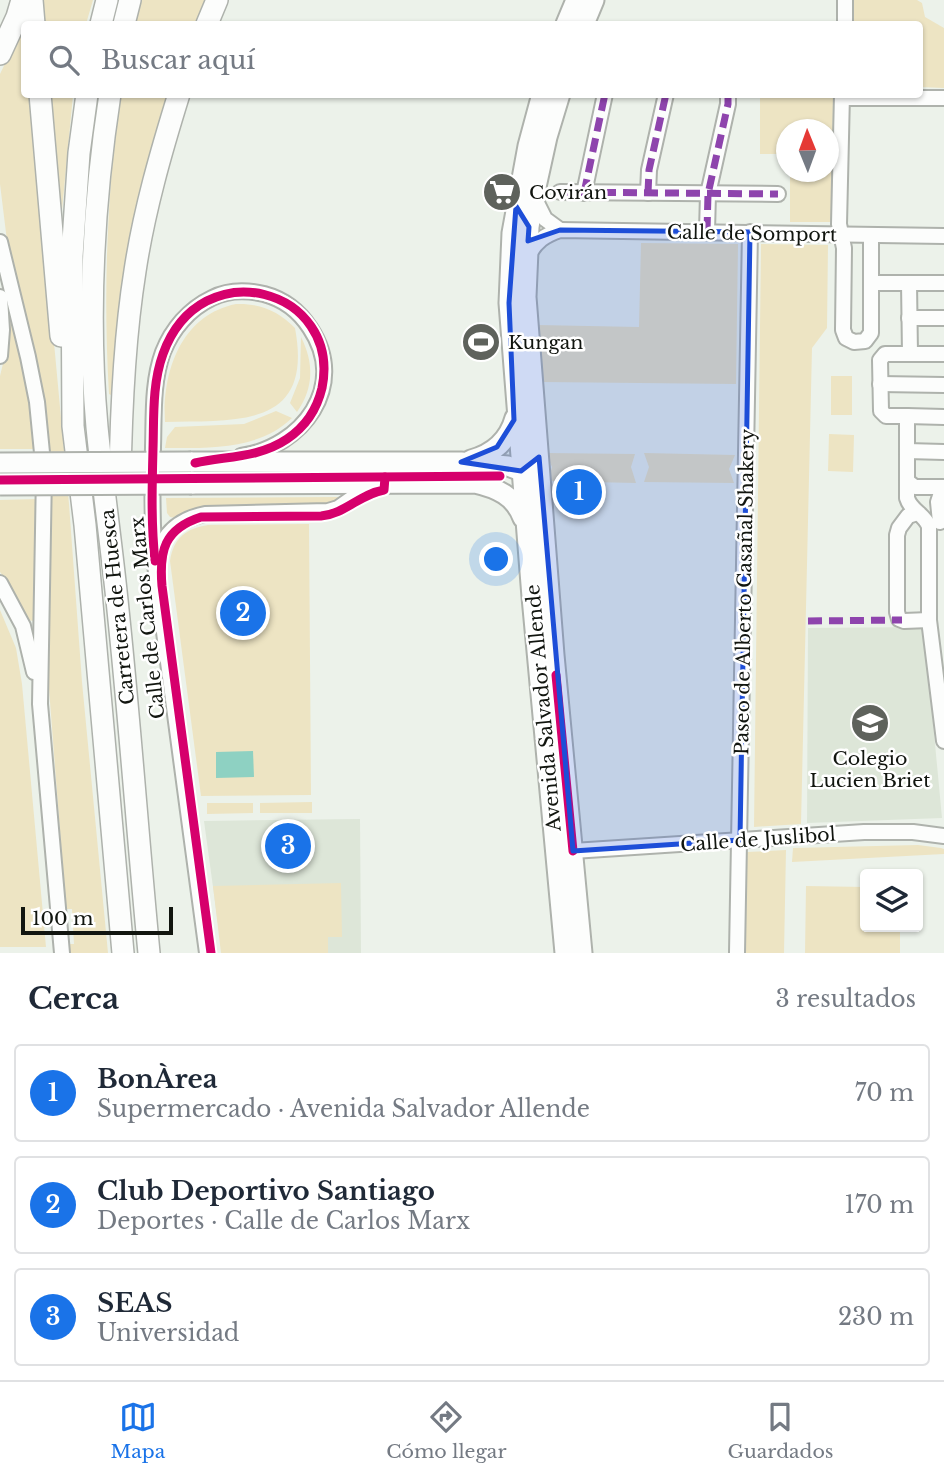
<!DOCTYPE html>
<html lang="es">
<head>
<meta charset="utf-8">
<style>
  body { margin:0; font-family:"Libre Baskerville",serif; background:#f2f2f3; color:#1f2937 }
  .controls { position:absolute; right:21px; bottom:21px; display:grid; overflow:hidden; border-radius:7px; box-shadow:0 2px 5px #0004 }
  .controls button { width:63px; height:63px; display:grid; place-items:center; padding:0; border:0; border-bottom:2px solid #e0e1e3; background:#fff; color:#1f2937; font:35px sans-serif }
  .compass { position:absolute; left:776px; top:119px; width:63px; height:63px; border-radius:50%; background:#fff; box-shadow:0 2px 5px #0004; rotate:359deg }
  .scale { position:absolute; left:21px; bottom:18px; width:152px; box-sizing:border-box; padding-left:7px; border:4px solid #11150f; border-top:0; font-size:19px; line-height:24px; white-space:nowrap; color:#11150f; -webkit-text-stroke:5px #fff; paint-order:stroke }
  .you { position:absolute; left:497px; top:560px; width:24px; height:24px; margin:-18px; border:5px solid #fff; border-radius:50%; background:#1a73e8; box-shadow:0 0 0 10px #1a73e833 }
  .badge { display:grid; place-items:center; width:46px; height:46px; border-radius:50%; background:#1a73e8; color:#fff; font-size:23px; font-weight:700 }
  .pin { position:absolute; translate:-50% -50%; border:4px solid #fff; box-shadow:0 2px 7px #0006 }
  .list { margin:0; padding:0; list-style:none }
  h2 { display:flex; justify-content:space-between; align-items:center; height:91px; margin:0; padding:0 28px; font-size:30px }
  h2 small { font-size:23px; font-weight:400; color:#747a83 }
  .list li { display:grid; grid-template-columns:46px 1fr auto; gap:21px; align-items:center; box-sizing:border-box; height:98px; margin:0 14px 14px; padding:0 14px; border:2px solid #e0e1e3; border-radius:7px }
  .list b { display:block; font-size:26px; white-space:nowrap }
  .list p { margin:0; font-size:23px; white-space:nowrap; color:#747a83 }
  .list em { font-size:23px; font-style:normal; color:#747a83 }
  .icon { flex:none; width:38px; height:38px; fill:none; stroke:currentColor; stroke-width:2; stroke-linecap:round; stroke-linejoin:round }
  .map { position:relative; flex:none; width:944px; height:953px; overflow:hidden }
  .search { position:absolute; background:#fff; box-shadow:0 2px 5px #0004; left:21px; right:21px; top:21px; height:77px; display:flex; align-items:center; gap:18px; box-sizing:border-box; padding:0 24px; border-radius:7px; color:#747a83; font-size:26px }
  .sheet { height:427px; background:#fff }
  nav { display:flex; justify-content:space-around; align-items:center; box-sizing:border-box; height:98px; border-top:2px solid #e0e1e3; background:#fff; font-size:19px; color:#747a83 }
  nav a { display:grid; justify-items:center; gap:4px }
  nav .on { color:#1a73e8 }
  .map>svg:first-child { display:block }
</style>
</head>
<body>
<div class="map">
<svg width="944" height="953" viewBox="0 0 944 953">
  <rect width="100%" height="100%" fill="#ecf2ea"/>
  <!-- built -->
  <g fill="#dde6d8">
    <path d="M924,627l18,191 -135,5 1,-195z"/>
    <path d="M360,819l1,134h-139l-18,-132z"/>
  </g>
  <!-- green -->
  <g fill="#ede4c3">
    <path d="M43,0h50l-7,24h-41z"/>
    <path d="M139,0h66l-9,24h-62z"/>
    <path d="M849,0h68l5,3 3,14 19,11v60l-24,-1v-63h-71z"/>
    <path d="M24,32v62l7,1 38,409 13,178 26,271h-38v-9h4l-2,-35h-6l-19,-246 3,-157 -42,-257 -8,-65v-110l19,-39z"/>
    <path d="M50,95h23l-12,126z"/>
    <path d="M120,95h50l-57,301 -4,-2c-6,-100 -2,-200 11,-299z"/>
    <path d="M760,95h73l-1,127h-42v-50h38v-42h-42v24h-26z"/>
    <path d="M641,243l97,1 -2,140 -194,-2 -5,-57 102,2z"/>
    <path d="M761,244l67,1 -1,83 -15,20 -11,476 -47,3z"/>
    <path d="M236,304c23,-1 43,7 59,24 19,101 -58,92 -130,94 -3,-50 16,-107 71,-118z"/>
    <path d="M13,321l15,63 9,65h-37v-73l7,-29 1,-25z"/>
    <path d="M301,337c13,26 13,51 -4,75l-7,-9 10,-25z"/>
    <rect x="831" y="376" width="21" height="39"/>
    <path d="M276,411l16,7c-33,32 -83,30 -127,30l2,-11 8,-10 69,-3z"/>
    <path d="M829,434l25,1 -1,37 -25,-1z"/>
    <path d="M546,453l89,1 -4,13 5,16 -88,-2 4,-14z"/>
    <path d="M644,453l91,2 -6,14 5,14 -90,-1 5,-15z"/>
    <path d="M342,497l-8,7 -133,4 -26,10 -5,-1 -3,-4 -1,-15z"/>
    <path d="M39,499l-5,122 -7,-1 -14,-30 -13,-18v-72z"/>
    <path d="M309,524l2,271 -110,1 -31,-235c3,-23 17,-33 38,-36z"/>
    <path d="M0,610l16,38 6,36 24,263h-46z"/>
    <path d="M312,802v11h-52v-10z"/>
    <path d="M207,803h46v10l-46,1z"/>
    <path d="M918,845l23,3 3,1v5l-152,8 1,-14z"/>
    <path d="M786,850l-2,103h-39l2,-101z"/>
    <path d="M341,883l1,54h-14v16h-107l-8,-67z"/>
    <path d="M806,886l59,1v40h35v26h-95z"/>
  </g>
  <!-- water -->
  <path fill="#8ed1c2" d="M253,751l1,26 -38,1v-26z"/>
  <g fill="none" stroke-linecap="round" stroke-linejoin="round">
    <defs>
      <g id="minor">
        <path d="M845,0v24"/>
        <path d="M842,94l-3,130 5,24 -1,82 3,8 8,4 11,-1 6,-8v-98"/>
        <path d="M842,98h102"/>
        <path d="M560,192l218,2"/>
        <path d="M584,193l21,-99"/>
        <path d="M648,193l1,-23 17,-76"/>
        <path d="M534,197l11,22 15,11"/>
        <path d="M707,231l1,-37 20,-90v-10"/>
        <path d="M0,242l28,115 9,45 7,71 -4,231 22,249"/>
        <path d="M528,256c8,-15 17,-21 32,-26l384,6"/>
        <path d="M871,283h73"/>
        <path d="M909,283l1,71"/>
        <path d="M0,297l2,33 -2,26"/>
        <path d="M909,318h35"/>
        <path d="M944,354h-59l-5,6 1,51 5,5h21v82c4,13 16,15 22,28v94l15,121"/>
        <path d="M880,384l64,1"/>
        <path d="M907,416l37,1"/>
        <path d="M907,451l37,1"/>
        <path d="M907,481l8,6h29"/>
        <path d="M917,513l-9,3 -9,12 -2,7v77l2,7 5,2 25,-1"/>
        <path d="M940,522l-2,-20 5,-15"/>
        <path d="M157,556c7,-24 23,-37 48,-42l123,-3 10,-3 34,-24"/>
        <path d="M0,583l23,43 11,46"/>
        <path d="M566,856l7,-5 291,-19h49l31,4"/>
        <path d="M207,953l-52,-388c-3,-40 -3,-78 -2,-118 1,-31 -1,-65 10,-95 9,-23 26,-43 49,-54 16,-8 35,-8 52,-4 19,5 35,17 46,34 39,58 -8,119 -69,128"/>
        <path d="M737,953l13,-721"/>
      </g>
      <g id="major">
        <path d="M566,24l10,-24"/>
        <path d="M584,24l10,-24"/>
        <path d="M542,94l-14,52 -16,87 -3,70 23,294 33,356"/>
        <path d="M560,94l-13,43 -13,59 -5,31 -3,70 28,358 28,298"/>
        <path d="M471,460c22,-6 38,-20 44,-42"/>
        <path d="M191,462h270l47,4 13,5 6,7"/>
        <path d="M192,484l283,-1c22,5 40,13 48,35"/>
      </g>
      <g id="highway">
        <path d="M32,0l2,24"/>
        <path d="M101,24l6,-24"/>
        <path d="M124,24l6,-24"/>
        <path d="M207,24l10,-24"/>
        <path d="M0,54l17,-37 5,-17"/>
        <path d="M40,94l21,242"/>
        <path d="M87,94l-8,59 -7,103 1,170 12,99 38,428"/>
        <path d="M110,94c-17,111 -23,221 -13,333 6,61 15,122 21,183 12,114 20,229 31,343"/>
        <path d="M120,480c1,-70 4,-140 15,-209 9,-60 26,-119 44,-177"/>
      </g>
    </defs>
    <!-- minor casing -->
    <use href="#minor" stroke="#aeb2ac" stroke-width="18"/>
    <!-- major casing -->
    <use href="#major" stroke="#aeb2ac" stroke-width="23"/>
    <!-- highway casing -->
    <use href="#highway" stroke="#aeb2ac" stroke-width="24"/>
    <!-- minor -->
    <use href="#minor" stroke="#fcfdfc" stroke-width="14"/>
    <!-- major -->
    <use href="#major" stroke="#fcfdfc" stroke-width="19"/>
    <!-- highway -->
    <use href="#highway" stroke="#fcfdfc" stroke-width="21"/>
    <defs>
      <g id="major-bridge">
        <path d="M0,463l191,-1"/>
        <path d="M0,485l192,-1"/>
      </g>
    </defs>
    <!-- major-bridge casing -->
    <use href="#major-bridge" stroke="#aeb2ac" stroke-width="23" stroke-linecap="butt"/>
    <!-- major-bridge -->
    <use href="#major-bridge" stroke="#fcfdfc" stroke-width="19"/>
    <!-- quiet -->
    <g stroke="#8e44ad" stroke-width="7" stroke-dasharray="14 7" stroke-linecap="butt">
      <path d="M560,192l218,2"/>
      <path d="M584,193l21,-99"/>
      <path d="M648,193l1,-23 17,-76"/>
      <path d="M707,231l1,-37 20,-90v-10"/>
      <path d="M808,621l94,-1"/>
    </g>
    <defs>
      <g id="cycleway">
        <path d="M0,480l500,-4"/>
        <path d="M155,561c-4,-37 -3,-75 -2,-112 1,-31 -1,-65 10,-95 38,-105 179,-65 159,34 -5,21 -17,39 -35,51 -28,19 -61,17 -92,24"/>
        <path d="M556,675l17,176"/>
        <path d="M211,953l-49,-367c-3,-35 2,-57 39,-69l120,-1c24,-2 39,-22 63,-26l1,-13"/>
      </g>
    </defs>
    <!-- cycleway casing -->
    <use href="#cycleway" stroke="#fff" stroke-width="13"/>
    <!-- cycleway -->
    <use href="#cycleway" stroke="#d6006c" stroke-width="9"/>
  </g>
  <!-- marked area -->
  <path fill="#1d4ed8" fill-opacity="0.2" stroke="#1d4ed8" stroke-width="5" stroke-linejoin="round" d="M516,206l13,21 -1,14 32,-11 190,2 -10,608 -167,11 -34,-394 -18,14 -60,-9 36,-15 17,-27 -5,-117z"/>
  <!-- icons -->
  <defs>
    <symbol id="supermarket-disc" viewBox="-11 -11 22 22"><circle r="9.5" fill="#5e625c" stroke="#fff"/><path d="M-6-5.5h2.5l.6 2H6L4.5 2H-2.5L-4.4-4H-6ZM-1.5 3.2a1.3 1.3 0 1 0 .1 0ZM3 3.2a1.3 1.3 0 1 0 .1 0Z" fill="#fff"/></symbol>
    <symbol id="stadium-disc" viewBox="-11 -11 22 22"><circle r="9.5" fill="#5e625c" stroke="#fff"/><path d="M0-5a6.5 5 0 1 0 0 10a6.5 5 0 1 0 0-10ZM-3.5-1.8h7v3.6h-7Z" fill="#fff"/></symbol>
    <symbol id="school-disc" viewBox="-11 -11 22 22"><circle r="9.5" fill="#5e625c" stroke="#fff"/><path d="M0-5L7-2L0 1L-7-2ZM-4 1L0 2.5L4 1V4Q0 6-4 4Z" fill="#fff"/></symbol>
  </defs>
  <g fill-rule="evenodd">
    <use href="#supermarket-disc" x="480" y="170" width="44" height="44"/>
    <use href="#stadium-disc" x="459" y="320" width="44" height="44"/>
    <use href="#school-disc" x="848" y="701" width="44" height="44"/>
  </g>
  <g text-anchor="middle" stroke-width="5" stroke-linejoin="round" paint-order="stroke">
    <!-- poi labels -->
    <g font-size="19" fill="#11150f" stroke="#fff" text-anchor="start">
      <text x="529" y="199">Covirán</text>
      <text x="508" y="349">Kungan</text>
      <text x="870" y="765" text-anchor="middle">Colegio<tspan x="870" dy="22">Lucien Briet</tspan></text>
    </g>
    <!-- street labels -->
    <g font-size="19" fill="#11150f" stroke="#fff">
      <text transform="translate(752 233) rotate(1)" y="7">Calle de Somport</text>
      <text transform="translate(744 592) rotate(-89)" y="7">Paseo de Alberto Casañal Shakery</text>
      <text transform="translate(117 607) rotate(-96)" y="7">Carretera de Huesca</text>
      <text transform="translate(147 618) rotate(-96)" y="7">Calle de Carlos Marx</text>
      <text transform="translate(543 708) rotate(-95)" y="7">Avenida Salvador Allende</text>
      <text transform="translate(758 839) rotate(-4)" y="7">Calle de Juslibol</text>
    </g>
  </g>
</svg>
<div class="controls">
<button><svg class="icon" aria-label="layers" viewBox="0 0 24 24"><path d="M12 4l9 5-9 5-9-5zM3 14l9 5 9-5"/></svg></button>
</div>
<svg class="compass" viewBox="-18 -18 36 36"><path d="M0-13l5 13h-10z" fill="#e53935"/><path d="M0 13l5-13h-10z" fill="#747a83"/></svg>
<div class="scale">100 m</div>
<div class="you"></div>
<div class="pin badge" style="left:579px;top:492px">1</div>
<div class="pin badge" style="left:243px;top:613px">2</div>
<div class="pin badge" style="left:288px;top:846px">3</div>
<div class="search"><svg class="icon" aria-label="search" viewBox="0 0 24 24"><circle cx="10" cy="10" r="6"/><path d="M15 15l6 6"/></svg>Buscar aquí</div>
</div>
<section class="sheet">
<h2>Cerca<small>3 resultados</small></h2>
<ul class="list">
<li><span class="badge">1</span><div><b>BonÀrea</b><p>Supermercado · Avenida Salvador Allende</p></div><em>70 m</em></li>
<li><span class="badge">2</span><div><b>Club Deportivo Santiago</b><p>Deportes · Calle de Carlos Marx</p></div><em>170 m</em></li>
<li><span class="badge">3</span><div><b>SEAS</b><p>Universidad</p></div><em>230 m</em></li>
</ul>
</section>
<nav>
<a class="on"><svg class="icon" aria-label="map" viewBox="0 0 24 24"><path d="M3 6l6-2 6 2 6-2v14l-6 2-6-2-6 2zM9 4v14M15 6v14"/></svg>Mapa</a>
<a><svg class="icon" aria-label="directions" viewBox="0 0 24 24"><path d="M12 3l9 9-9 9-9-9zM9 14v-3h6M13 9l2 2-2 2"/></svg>Cómo llegar</a>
<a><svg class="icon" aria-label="saved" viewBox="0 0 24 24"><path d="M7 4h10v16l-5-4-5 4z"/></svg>Guardados</a>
</nav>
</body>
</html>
